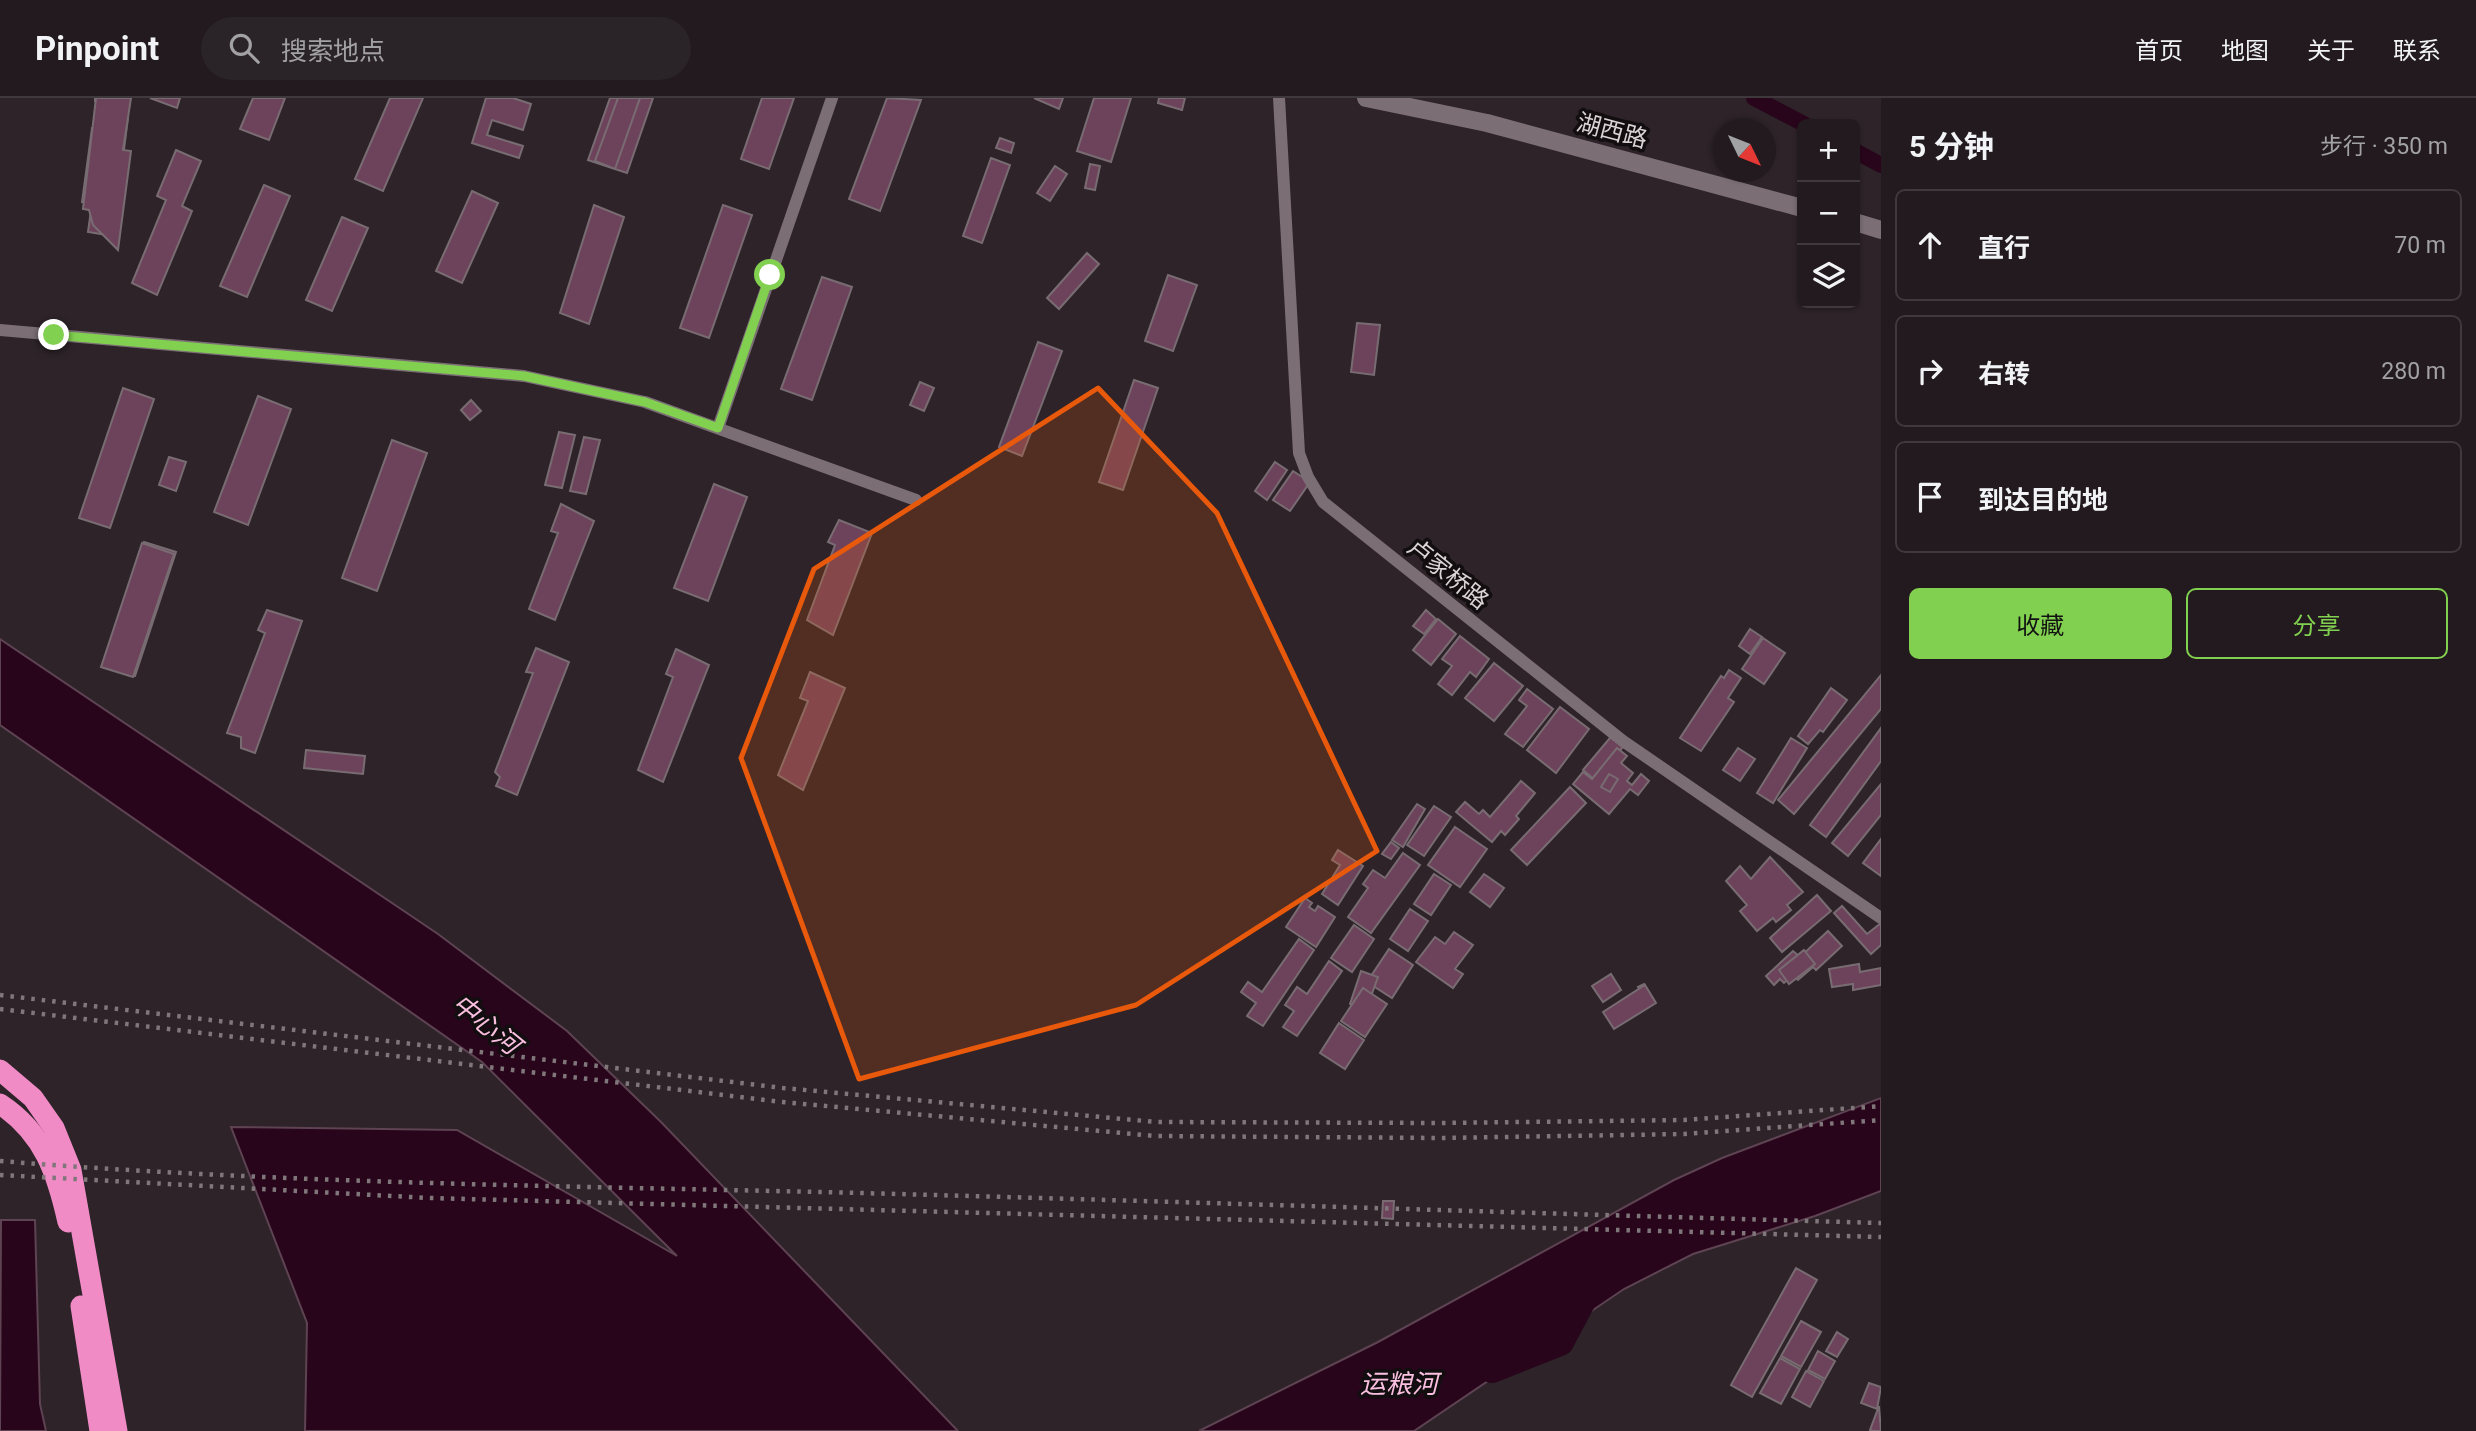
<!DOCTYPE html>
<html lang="zh">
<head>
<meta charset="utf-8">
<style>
  body { margin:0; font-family:Roboto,"Noto Sans SC",sans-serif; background:#2a2327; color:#f1f3f6 }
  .controls { position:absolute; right:21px; top:21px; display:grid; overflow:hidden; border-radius:10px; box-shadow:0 2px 5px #0004 }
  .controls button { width:63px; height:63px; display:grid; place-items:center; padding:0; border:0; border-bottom:2px solid #3f383c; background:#221a1e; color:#f1f3f6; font:35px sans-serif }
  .compass { position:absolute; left:1713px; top:21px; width:63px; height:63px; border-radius:50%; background:#221a1e; box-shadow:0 2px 5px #0004; rotate:133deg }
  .stop { position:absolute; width:21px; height:21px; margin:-16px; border:5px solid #82d050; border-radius:50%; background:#fff }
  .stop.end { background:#82d050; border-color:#fff; box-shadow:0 2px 7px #0008 }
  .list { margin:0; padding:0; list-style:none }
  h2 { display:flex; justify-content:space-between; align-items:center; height:91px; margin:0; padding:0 28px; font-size:30px }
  h2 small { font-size:23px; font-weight:400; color:#a2a1a4 }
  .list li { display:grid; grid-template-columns:46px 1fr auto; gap:21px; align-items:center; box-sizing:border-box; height:112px; margin:0 14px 14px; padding:0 14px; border:2px solid #3f383c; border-radius:10px }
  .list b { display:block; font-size:26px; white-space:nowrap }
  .list em { font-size:23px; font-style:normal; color:#a2a1a4 }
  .actions { display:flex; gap:14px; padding:21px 28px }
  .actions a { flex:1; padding:16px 0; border:2px solid #82d050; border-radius:10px; text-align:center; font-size:24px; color:#82d050 }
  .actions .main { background:#82d050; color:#111 }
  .icon { flex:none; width:38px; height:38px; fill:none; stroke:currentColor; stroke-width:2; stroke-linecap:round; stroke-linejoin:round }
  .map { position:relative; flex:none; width:1881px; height:1333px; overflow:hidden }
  header { display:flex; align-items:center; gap:42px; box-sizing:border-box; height:98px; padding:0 35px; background:#221a1e; border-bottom:2px solid #3f383c }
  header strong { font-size:33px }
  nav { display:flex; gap:38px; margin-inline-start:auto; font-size:24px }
  .search { width:490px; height:63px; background:#2a2327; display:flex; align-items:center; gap:18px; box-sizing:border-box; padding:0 24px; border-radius:38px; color:#a2a1a4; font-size:26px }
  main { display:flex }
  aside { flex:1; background:#221a1e }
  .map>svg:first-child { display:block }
</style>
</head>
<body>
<header>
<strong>Pinpoint</strong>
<div class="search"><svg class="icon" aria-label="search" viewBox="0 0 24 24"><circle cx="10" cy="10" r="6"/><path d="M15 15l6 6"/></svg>搜索地点</div>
<nav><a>首页</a><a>地图</a><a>关于</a><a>联系</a></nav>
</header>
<main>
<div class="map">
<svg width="1881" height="1333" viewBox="0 0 1881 1333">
  <rect width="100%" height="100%" fill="#2d2328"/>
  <!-- water -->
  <g fill="#28051b" stroke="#5e4353" stroke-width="2">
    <path d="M0,541l438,295 129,97 94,91 297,309h-653l2,-108 -76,-196 226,3 220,126 -195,-194 -482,-337z"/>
    <path d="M1881,1000v93l-66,25 -122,38 -69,35 -210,142h-215l179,-89 296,-162 48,-22z"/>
    <path d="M1,1122h34l5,184 6,27h-46z"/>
  </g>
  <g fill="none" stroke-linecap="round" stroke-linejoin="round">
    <!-- canal -->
    <g stroke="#28051b" stroke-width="16">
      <path d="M1754,0l50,26"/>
      <path d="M1855,53l26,14"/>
    </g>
    <!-- river -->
    <path stroke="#28051b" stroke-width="28" d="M1492,1271l68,-27 25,-47"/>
  </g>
  <!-- building -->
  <g fill="#6d435b" stroke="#786c72" stroke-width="2">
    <path d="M95,0h26l-3,19 10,1 -15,118 -25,-4 4,-29 -10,-1 10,-74 12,1 4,-27 -13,-1z"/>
    <path d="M96,0h35l-8,52 8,1 -13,99 -25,-25 -4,-15 -6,-1z"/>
    <path d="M150,0h30l-3,10z"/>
    <path d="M253,0h32l-16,42 -29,-11z"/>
    <path d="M390,0h33l-40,93 -28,-12z"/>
    <path d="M486,0h27l18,6 -8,26 -31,-10 -5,15 36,11 -4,12 -47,-15z"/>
    <path d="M610,0h43l-26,75 -39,-13z"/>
    <path d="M618,0h22l-25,71 -20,-8z"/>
    <path d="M762,0h32l-25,71 -28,-10z"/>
    <path d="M887,0l34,2 -41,111 -31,-12z"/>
    <path d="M1034,0h29l-4,11z"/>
    <path d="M1094,0h37l-20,64 -34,-11z"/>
    <path d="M1159,0h26l-3,12 -24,-7z"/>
    <path d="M1000,40l14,5 -3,10 -15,-5z"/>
    <path d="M176,52l25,11 -19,45 10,5 -35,84 -25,-12 34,-83 -9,-4z"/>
    <path d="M991,60l19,7 -28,78 -19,-7z"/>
    <path d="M1090,66l10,2 -5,24 -10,-2z"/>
    <path d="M1055,68l12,8 -17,27 -13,-8z"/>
    <path d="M264,87l26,11 -43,101 -27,-11z"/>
    <path d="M472,93l26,12 -36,80 -26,-12z"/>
    <path d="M594,107l30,12 -35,107 -29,-11z"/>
    <path d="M723,107l29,10 -43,123 -29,-10z"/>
    <path d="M342,119l26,11 -36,83 -26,-11z"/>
    <path d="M1087,155l12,11 -40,45 -12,-11z"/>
    <path d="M1168,177l29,10 -24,66 -28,-10z"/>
    <path d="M822,179l30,10 -40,113 -31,-11z"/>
    <path d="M1357,225l23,2 -6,50 -23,-3z"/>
    <path d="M1038,244l24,9 -40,105 -23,-9z"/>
    <path d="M1134,282l24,8 -35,102 -24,-8z"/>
    <path d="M920,284l14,6 -10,23 -14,-6z"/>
    <path d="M123,290l31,11 -44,129 -31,-10z"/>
    <path d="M258,298l33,13 -43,116 -34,-13z"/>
    <path d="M471,302l10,11 -11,9 -9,-10z"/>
    <path d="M559,334l16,3 -13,53 -17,-3z"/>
    <path d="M584,339l16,3 -14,54 -16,-3z"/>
    <path d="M392,342l35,13 -50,138 -35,-13z"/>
    <path d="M169,359l17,5 -10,29 -17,-6z"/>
    <path d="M1275,364l12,8 -20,30 -12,-9z"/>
    <path d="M1293,373l17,11 -20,29 -17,-11z"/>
    <path d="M714,386l33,13 -39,104 -34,-13z"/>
    <path d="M561,406l33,17 -39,99 -26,-11 29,-76 -7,-2z"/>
    <path d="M839,422l33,13 -39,102 -26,-15 28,-75 -7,-3z"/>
    <path d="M144,444l32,10 -41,124 -32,-11z"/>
    <path d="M142,445l32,11 -41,123 -32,-10z"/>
    <path d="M267,512l35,11 -47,132 -14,-5v-11l-14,-4 38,-100 -7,-3z"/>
    <path d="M1426,512l10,9 -12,15 -11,-8z"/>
    <path d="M1438,521l18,15 -25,31 -18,-15z"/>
    <path d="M1750,531l12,8 -12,17 -11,-8z"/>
    <path d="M1460,538l29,23 -13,18 -6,-5 -18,23 -14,-11 14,-18 -10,-7z"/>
    <path d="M1763,540l22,15 -21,31 -22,-15z"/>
    <path d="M536,550l33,14 -52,133 -21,-9 4,-9 -5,-5 38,-99 -7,-1z"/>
    <path d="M676,551l33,16 -46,117 -25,-12 35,-93 -7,-3z"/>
    <path d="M1494,565l29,23 -29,35 -29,-23z"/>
    <path d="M1729,572l12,8 -13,20 6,4 -33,49 -21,-13 41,-62 3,2z"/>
    <path d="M810,574l35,16 -42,102 -25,-15 30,-74 -8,-3z"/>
    <path d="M1881,577v34l-87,105 -16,-14z"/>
    <path d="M1831,590l16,12 -24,32 -3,-2 -12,14 -10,-8z"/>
    <path d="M1527,591l26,20 -30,38 -18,-13 22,-28 -8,-6z"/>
    <path d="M1560,609l29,22 -33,44 -29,-23z"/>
    <path d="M1881,630v33l-55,76 -16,-12z"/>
    <path d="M1615,634l12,10 -32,38 -12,-10z"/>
    <path d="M1791,640l16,10 -34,55 -16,-10z"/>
    <path d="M1617,650l10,8 -6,7 12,10 -6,8 5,4 9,-11 8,7 -11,14 -8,-6 -21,25 -36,-30 10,-12 9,7z"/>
    <path d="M1738,650l17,11 -15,22 -17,-11z"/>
    <path d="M306,652l59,6 -2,18 -59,-6z"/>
    <path d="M1609,676l9,5 -8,13 -9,-5z"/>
    <path d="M1521,683l14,12 -19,23 3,3 -14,16 -4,-4 -9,11 -36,-30 9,-10 14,12 4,-4 7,7z"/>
    <path d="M1881,686v31l-33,41 -16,-13z"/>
    <path d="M1570,689l16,16 -59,62 -16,-15z"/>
    <path d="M1417,706l8,5 -22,38 -11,-7z"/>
    <path d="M1434,708l17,11 -27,39 -17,-11z"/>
    <path d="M1455,729l32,22 -27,38 -32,-22z"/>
    <path d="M1881,741v37l-18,-13z"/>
    <path d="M1391,744l8,6 -8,11 -9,-5z"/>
    <path d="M1338,752l25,16 -25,39 -16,-11 18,-29 -8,-5z"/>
    <path d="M1403,755l17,12 -49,68 -23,-16 20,-29 -5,-4 10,-14 12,8z"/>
    <path d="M1770,759l33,35 -16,13 4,5 -15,12 -3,-4 -16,13 -17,-20 7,-6 -21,-24 14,-15 11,13z"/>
    <path d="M1434,776l17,11 -20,30 -17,-11z"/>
    <path d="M1484,776l20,14 -14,19 -20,-15z"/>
    <path d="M1817,797l14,16 -49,41 -12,-14z"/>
    <path d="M1305,800l7,5 -3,4 6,4 3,-5 17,11 -19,30 -30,-20z"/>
    <path d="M1842,808l25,28 14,-11v22l-10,9 -37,-41z"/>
    <path d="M1410,811l18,12 -20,30 -18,-12z"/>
    <path d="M1354,827l20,14 -22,33 -21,-14z"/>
    <path d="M1828,833l14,15 -26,24 -3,-3 -15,13 -5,-5 -9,8 -4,-4 -6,6 -8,-9 27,-25 7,6z"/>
    <path d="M1454,834l19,13 -18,24 8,5 -10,14 -37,-26 19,-25 10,7z"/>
    <path d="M1299,841l15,11 -51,76 -16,-10 9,-13 -15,-11 7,-10 14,10z"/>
    <path d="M1389,851l24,16 -21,33 -25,-16z"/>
    <path d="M1804,852l11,14 -26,20 -10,-14z"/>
    <path d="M1329,863l13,10 -45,65 -14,-9 11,-16 -9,-6 12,-18 10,7z"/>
    <path d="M1859,866l1,8 21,-4v17l-28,5v-6l-21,3 -3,-18z"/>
    <path d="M1361,873l17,6 -12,33 -16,-6z"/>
    <path d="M1611,876l10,16 -18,12 -11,-16z"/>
    <path d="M1644,886l9,15 -6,4 -9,-16z"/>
    <path d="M1645,887l11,18 -42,26 -11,-17z"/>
    <path d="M1363,890l24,16 -22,33 -24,-16z"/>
    <path d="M1339,925l25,17 -19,29 -25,-16z"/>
    <path d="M1383,1103h11l-1,18 -11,-1z"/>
    <path d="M1796,1170l21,12 -65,117 -21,-12z"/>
    <path d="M1801,1223l20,11 -20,35 -20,-11z"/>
    <path d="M1837,1234l11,7 -11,18 -11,-6z"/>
    <path d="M1818,1253l17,10 -10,18 -17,-9z"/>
    <path d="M1780,1260l20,11 -19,35 -21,-11z"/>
    <path d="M1806,1273l18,10 -14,26 -18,-10z"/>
    <path d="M1869,1285l12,4 -4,22 -16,-6z"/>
    <path d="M1879,1308l2,25h-8l-3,-1z"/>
  </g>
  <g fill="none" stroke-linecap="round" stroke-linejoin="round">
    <!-- street -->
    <g stroke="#7b6f75" stroke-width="12">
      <path d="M1279,0l20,355 9,24 15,25 300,239 258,177"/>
      <path d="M0,232l524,46 121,26 271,98"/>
      <path d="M718,330l114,-330"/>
    </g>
    <!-- secondary -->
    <g stroke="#7b6f75" stroke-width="18">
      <path d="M1366,0l121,25 315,85"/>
      <path d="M1855,124l26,8"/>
    </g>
    <!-- highway -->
    <g stroke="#f08bc6" stroke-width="21">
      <path d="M0,972l33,28 21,30 17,42 46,261"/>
      <path d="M0,1006c44,29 57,69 68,118"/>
      <path d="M81,1208l19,125"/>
    </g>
    <!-- rail -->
    <g stroke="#80777b" stroke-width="4.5" stroke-dasharray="3.5 7" stroke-linecap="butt">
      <path d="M0,897l783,93 373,34 285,1 243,-3 197,-14"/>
      <path d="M0,911l782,93 373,34 286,2 243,-4 197,-14"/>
      <path d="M0,1063c299,24 598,25 898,33 328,9 655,20 983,29"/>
      <path d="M0,1077l429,23 1452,39"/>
    </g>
  </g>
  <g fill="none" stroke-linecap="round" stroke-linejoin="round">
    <!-- route -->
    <path stroke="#82d050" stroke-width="9" d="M54,237l470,41 121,26 73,26 52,-153"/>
  </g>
  <!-- marked area -->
  <path fill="#e8590c" fill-opacity="0.2" stroke="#e8590c" stroke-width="5" stroke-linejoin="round" d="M1098,290l119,125 160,338 -241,154 -277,74 -118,-321 73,-189z"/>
  <g text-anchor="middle" stroke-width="7" stroke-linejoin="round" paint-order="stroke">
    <!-- street labels -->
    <g font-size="24" fill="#dbd4d7" stroke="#120e10">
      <text transform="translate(1612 33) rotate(15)" y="8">湖西路</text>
      <text transform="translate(1448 476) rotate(39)" y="8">卢家桥路</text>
    </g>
    <!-- water labels -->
    <g font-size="26" font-style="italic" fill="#fabfdf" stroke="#120e10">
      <text transform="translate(486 926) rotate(39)" y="9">中心河</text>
      <text x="1399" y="1295">运粮河</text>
    </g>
  </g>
</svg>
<div class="controls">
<button>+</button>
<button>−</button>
<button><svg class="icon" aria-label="layers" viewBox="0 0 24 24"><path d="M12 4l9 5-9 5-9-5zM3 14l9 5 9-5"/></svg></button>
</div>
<svg class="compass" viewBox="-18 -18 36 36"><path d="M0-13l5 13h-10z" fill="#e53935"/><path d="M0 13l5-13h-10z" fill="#a2a1a4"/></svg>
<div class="stop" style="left:770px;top:177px"></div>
<div class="stop end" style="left:54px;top:237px"></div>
</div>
<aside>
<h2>5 分钟<small>步行 · 350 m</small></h2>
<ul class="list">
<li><svg class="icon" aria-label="ahead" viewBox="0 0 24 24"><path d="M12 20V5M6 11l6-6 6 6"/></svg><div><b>直行</b></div><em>70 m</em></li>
<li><svg class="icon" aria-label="right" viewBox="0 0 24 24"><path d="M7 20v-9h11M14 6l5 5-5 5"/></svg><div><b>右转</b></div><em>280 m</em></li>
<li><svg class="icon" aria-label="arrive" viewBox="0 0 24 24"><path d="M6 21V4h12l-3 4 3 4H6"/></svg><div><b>到达目的地</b></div></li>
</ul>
<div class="actions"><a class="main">收藏</a><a>分享</a></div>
</aside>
</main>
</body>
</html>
